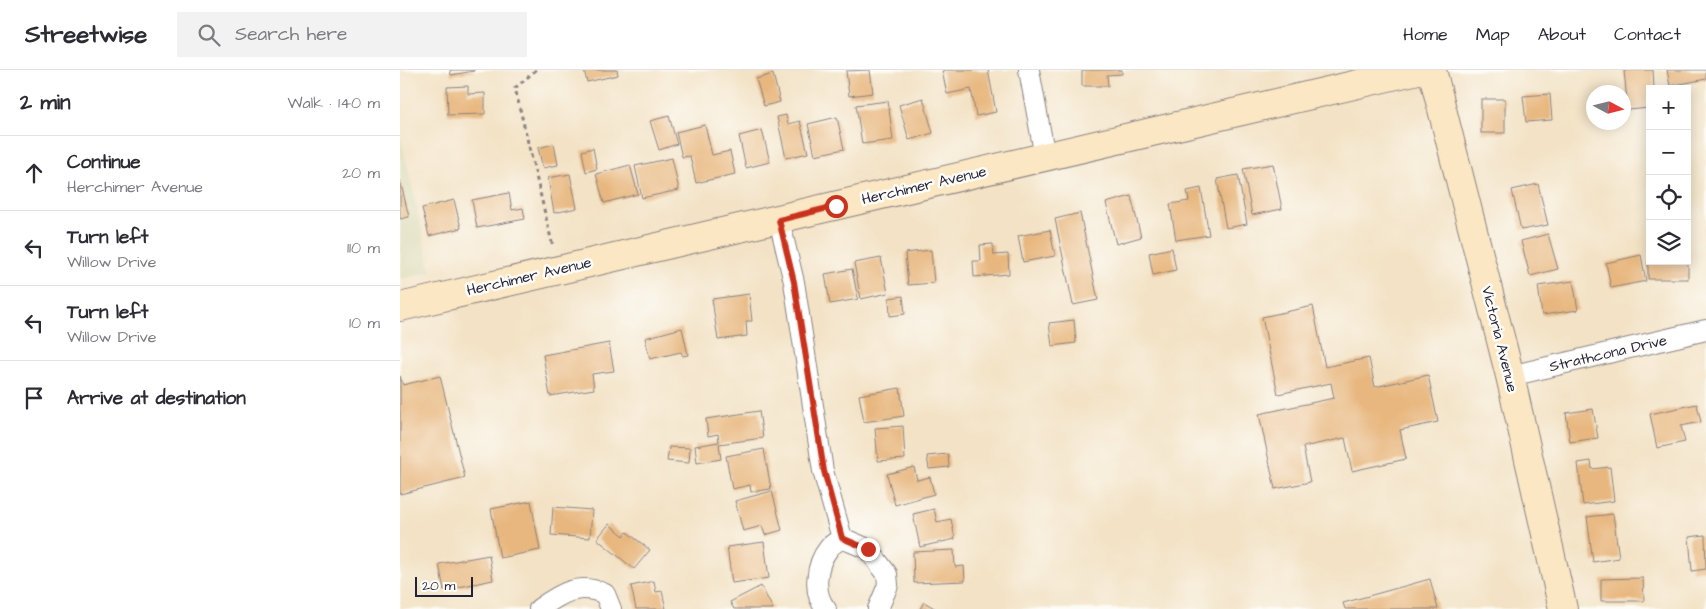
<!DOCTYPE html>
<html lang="en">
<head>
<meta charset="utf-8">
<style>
  body { margin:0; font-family:"Architects Daughter",sans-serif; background:#f2f2f3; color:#2b2b33 }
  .controls { position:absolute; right:15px; top:15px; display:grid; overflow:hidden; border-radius:0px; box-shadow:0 2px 12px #0003 }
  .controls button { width:45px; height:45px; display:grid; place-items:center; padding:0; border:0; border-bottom:1px solid #e1e1e2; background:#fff; color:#2b2b33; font:25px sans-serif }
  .compass { position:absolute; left:1186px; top:15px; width:45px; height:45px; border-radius:50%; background:#fff; box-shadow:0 2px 12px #0003; rotate:97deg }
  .scale { position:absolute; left:15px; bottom:12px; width:58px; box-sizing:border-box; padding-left:5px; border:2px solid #22223b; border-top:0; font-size:14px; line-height:18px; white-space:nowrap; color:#22223b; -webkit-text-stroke:4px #fdfcf7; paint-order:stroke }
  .stop { position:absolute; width:15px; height:15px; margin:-11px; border:4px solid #c8321e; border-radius:50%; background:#fff }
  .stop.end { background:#c8321e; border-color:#fff; box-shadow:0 1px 5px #0008 }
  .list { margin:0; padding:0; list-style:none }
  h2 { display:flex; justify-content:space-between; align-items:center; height:65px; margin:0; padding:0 20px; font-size:21px }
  h2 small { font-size:16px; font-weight:400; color:#7c7c81 }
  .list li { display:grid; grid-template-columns:32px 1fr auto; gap:15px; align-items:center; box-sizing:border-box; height:75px; padding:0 20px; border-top:1px solid #e1e1e2 }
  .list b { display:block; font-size:19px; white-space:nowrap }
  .list p { margin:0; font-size:16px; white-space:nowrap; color:#7c7c81 }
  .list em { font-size:16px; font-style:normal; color:#7c7c81 }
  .icon { flex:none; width:28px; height:28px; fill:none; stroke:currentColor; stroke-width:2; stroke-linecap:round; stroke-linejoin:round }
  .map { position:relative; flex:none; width:1306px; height:539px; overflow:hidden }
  header { display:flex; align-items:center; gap:30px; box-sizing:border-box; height:70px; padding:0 25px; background:#fff; border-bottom:1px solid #e1e1e2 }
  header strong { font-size:24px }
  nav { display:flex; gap:28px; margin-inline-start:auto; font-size:18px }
  .search { width:350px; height:45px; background:#f2f2f3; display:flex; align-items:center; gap:12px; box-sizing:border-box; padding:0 18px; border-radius:0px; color:#7c7c81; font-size:19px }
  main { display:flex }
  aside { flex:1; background:#fff }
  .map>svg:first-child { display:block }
</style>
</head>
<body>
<header>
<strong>Streetwise</strong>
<div class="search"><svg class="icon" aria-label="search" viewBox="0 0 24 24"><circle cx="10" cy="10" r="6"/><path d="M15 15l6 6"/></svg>Search here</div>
<nav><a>Home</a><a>Map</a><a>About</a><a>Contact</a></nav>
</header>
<main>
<aside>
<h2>2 min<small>Walk · 140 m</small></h2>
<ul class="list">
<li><svg class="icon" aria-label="ahead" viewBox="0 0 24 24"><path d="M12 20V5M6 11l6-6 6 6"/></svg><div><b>Continue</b><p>Herchimer Avenue</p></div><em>20 m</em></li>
<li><svg class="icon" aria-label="left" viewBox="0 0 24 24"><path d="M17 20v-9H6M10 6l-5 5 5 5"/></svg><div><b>Turn left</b><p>Willow Drive</p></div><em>110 m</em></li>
<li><svg class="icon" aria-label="left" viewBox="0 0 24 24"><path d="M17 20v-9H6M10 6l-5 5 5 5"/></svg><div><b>Turn left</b><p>Willow Drive</p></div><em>10 m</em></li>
<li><svg class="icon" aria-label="arrive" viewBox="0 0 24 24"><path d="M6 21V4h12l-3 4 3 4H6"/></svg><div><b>Arrive at destination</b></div></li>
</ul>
</aside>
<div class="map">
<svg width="1306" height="539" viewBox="0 0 1306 539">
  <rect width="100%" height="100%" fill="#fdfcf7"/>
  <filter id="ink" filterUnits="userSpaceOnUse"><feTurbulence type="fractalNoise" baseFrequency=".02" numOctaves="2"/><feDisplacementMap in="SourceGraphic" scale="10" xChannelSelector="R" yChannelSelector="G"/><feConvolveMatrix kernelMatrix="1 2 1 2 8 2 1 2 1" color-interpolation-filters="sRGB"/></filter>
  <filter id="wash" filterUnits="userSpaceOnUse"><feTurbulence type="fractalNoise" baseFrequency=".0096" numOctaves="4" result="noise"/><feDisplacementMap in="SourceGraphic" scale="20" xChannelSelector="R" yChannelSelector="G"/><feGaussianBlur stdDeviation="1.12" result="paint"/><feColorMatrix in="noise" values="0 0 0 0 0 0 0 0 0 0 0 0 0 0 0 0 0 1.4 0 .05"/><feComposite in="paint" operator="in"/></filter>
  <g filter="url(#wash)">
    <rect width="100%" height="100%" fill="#f3e2c5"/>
    <!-- built -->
    <path fill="#dfddbb" d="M0,62l31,140 -31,7z"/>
    <g id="blocks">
      <!-- building -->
      <g fill="#e8b77f">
        <path d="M50,0h24v1l-23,4z"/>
        <path d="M184,0h33l1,5 -31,7z"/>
        <path d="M470,0l3,23 -24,3 -3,-25z"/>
        <path d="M545,0h43l8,42 -20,4 -5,-27 -24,5 -5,-23z"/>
        <path d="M682,0h40v4l-15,1 1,11h-26z"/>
        <path d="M1231,0h22l1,19h-4v19l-22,2 -4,-39z"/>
        <path d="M1267,0h39v9l-36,7z"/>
        <path d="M373,4l7,28 -16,4 -8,-27z"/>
        <path d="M68,16v8l17,-1v21l-37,1 -1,-28z"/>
        <path d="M1150,24l2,26 -26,2 -3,-26z"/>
        <path d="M523,28l10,35 -24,7 -10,-35z"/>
        <rect x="1081" y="29" width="24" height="34"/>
        <path d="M488,31l5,39 -31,4 -6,-39z"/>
        <path d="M386,45l2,9 12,-3 8,32 -22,5 -9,-41z"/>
        <path d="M269,46l8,28 -18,6 -9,-29z"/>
        <path d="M437,47l7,32 -29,6 -7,-31z"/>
        <path d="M305,55l7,30 18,-4 5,23 -39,9 -6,-27 -8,1 -6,-25z"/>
        <path d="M362,60l8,32 -24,6 -7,-32z"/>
        <path d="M154,74l4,21 -15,3 -5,-20z"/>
        <path d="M193,78l4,21 -11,3 -4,-21z"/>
        <path d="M272,88l7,32 -37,8 -7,-32z"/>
        <path d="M873,94l9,45 -30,6 -9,-46z"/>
        <path d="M230,95l8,29 -34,9 -8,-29z"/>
        <path d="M170,104l7,34 -23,5 -6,-35z"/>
        <path d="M838,105l9,49 -21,4 -9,-49z"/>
        <path d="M0,110l9,37 -9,2z"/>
        <path d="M1138,114l10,41 -27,5 -9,-40z"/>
        <path d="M801,118l8,47 -33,5 -6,-36 19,-3 -2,-10z"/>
        <path d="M109,123l3,17 11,-2 2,11 -48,9 -5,-28z"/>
        <path d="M731,126l10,41 -25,7 -10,-41z"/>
        <path d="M54,130l7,28 -32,8 -7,-28z"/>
        <path d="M680,143l18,87 -25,5 -18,-86z"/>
        <path d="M650,160l5,26 -32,6 -5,-26z"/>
        <path d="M1148,164l10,35 -28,7 -9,-35z"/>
        <path d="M593,174l1,11 14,-1 1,20 -35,3 -1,-16h8l-1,-16z"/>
        <path d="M772,178l4,22 -23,5 -4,-22z"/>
        <path d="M531,180l3,33 -26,2 -3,-32z"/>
        <path d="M1241,185l5,26 -35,7 -5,-25z"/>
        <path d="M481,188l7,35 -27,6 -7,-36z"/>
        <rect x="1248" y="191" width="40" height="18"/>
        <path d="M452,199l6,30 -28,5 -5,-30z"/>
        <path d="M1173,211l5,29 -36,5 -4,-29z"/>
        <path d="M349,224l3,27h-6l1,15 -29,4 -6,-41z"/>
        <path d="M503,226l2,18 -15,2 -1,-18z"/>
        <path d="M913,236l12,61 44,-9 6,29 53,-12 10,47 -38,8 6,29 -54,12 -7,-33 -42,9 7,35 -35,7 -16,-75 75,-16 -3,-15 -53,11 -16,-77z"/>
        <path d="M674,250l2,23 -24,3 -3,-23z"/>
        <path d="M282,258l6,27 -5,1 -2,-4 -31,7 -5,-21z"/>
        <path d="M209,273l5,28 -22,3 2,15 -44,7 -7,-41z"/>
        <path d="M0,306l3,9 37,-9 25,102 -65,16z"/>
        <path d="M500,318l4,28 -40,6 -5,-27z"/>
        <path d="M1297,334l4,18 -20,4 4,16 -28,6 -7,-34z"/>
        <path d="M1193,339l5,29 -28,4 -4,-29z"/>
        <path d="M359,341l4,27 -44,6 2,15 -24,4 -2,-17 24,-4 -1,-8 -10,2 -2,-17z"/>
        <path d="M503,356l2,33 -27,2 -3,-33z"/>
        <path d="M269,377l21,1 -1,15 -22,-2z"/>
        <path d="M364,379l7,40 -20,3 -1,-7 -18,4 -6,-33z"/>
        <path d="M548,384l1,13 -20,2 -2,-13z"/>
        <path d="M1191,391l1,8 18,-2 4,34 -31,4 -5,-42z"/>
        <path d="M514,397l3,13 13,-3 4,17 -39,11 -8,-31z"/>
        <path d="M372,421l10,39 -17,5 -3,-9 -19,5 -8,-30z"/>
        <path d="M131,431l9,49 -40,8 -9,-49z"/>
        <path d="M153,437l39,3 -2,28 -39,-3z"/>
        <path d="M534,439l3,13 14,-3 4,20 -35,8 -7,-33z"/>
        <path d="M1213,444l6,44 -26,4 -6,-45z"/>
        <path d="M209,454l15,12 3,-4 23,18 -16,19 -37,-30z"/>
        <path d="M1305,465l1,34 -14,2 -3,-34z"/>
        <path d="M364,472l5,36 -37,5 -5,-36z"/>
        <path d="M554,480l1,17 9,-1 1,15 -51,2 -1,-31z"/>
        <path d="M89,485l4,25 -49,10 -5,-26z"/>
        <path d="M1243,508l1,23h-43v-22z"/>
        <path d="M1030,509l8,30h-93l-2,-6z"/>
        <path d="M254,511l2,11 6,-1 4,18h-30l-5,-23z"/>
        <path d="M361,516l12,23h-39l-4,-7z"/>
        <path d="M524,532l12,7h-16z"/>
      </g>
    </g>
  </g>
  <g filter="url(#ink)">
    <use href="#blocks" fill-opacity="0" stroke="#8a8280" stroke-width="1"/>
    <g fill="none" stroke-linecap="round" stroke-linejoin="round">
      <defs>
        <g id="street">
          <path d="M629,0l16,87"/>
          <path d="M379,150l15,62 29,189 19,67"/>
          <path d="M1110,306l196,-46"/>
          <path d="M442,468l26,11 19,25 1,11 -10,24"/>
          <path d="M139,539c22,-16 40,-27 66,-15l6,15"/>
          <path d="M426,539c-14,-16 -10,-45 3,-61 3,-4 9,-7 13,-10"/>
        </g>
        <g id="secondary">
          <path d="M1032,0l78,306 53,233"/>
          <path d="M0,237l1018,-237"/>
        </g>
      </defs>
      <!-- street casing -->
      <use href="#street" stroke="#8a8280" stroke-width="22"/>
      <!-- secondary casing -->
      <use href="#secondary" stroke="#8a8280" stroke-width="30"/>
      <!-- path -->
      <path stroke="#8a8280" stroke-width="3" stroke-dasharray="4 4" stroke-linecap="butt" d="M136,0l-21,18 38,159"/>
      <!-- street -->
      <use href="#street" stroke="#fff" stroke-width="20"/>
      <!-- secondary -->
      <use href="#secondary" stroke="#fbe7c3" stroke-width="28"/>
    </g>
  </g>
  <g fill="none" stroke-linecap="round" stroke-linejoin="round" filter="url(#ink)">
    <!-- route -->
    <path stroke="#c8321e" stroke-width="6" d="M436,136l-57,14 15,62 30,189 18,67 26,11"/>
  </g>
  <g text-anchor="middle" stroke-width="5" stroke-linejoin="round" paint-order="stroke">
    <!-- street labels -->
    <g font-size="15" fill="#22223b" stroke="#fdfcf7">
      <text transform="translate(524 115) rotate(-13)" y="5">Herchimer Avenue</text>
      <text transform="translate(129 206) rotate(-13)" y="5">Herchimer Avenue</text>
      <text transform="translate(1100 269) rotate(76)" y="5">Victoria Avenue</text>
      <text transform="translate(1208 283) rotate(-13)" y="5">Strathcona Drive</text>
    </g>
  </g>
</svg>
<div class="controls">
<button>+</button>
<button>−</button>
<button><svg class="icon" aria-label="locate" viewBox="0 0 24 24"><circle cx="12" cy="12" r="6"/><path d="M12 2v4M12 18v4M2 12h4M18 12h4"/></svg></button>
<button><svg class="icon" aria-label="layers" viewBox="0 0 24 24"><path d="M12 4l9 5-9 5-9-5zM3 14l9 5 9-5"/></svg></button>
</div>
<svg class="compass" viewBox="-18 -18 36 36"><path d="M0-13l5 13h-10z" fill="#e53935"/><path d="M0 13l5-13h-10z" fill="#7c7c81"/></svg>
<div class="scale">20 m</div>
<div class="stop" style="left:436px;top:136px"></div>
<div class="stop end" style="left:468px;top:479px"></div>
</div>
</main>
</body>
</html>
